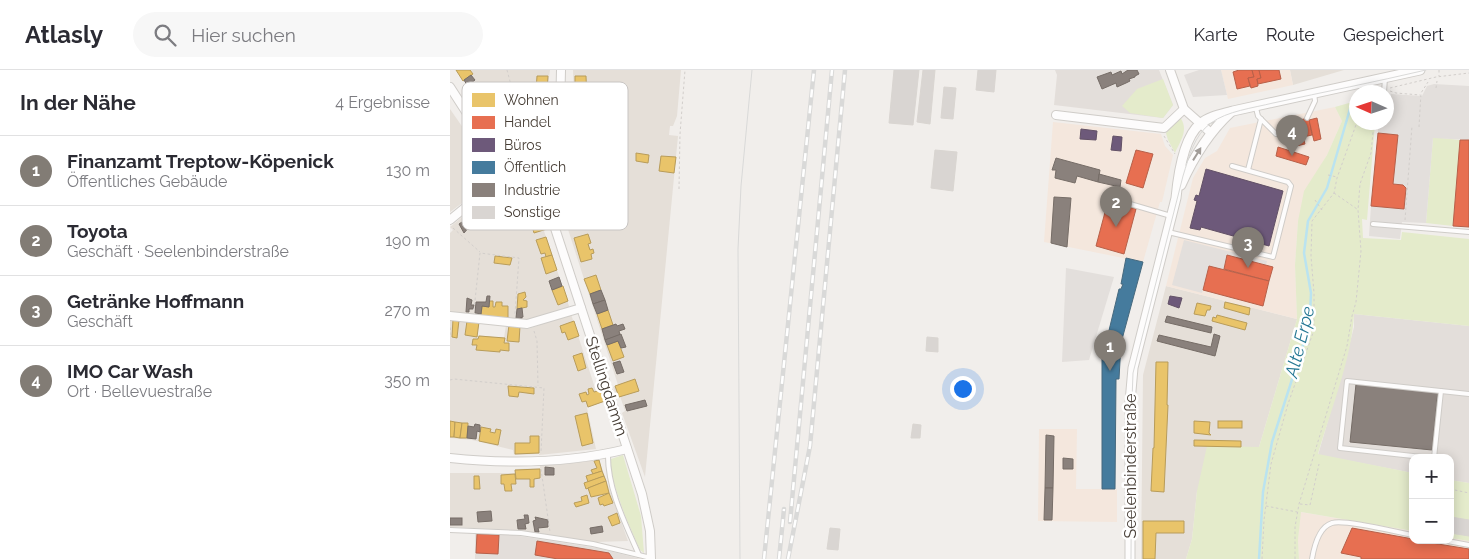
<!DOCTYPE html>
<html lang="de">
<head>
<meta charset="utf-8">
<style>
  body { margin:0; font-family:Raleway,sans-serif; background:#f7f7f7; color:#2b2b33 }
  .controls { position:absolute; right:15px; bottom:15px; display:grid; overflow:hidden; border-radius:10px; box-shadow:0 2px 12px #0003 }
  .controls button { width:45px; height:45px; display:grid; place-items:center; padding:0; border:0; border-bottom:1px solid #e1e1e2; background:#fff; color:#2b2b33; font:25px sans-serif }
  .compass { position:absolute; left:899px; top:15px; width:45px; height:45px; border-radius:50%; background:#fff; box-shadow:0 2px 12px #0003; rotate:273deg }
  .you { position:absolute; left:512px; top:318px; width:18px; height:18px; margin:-12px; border:4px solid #fff; border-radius:50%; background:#1a73e8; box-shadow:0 0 0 8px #1a73e833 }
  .badge { display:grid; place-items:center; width:32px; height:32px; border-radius:50%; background:#827c75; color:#fff; font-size:16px; font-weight:700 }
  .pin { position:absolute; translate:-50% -41px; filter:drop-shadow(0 1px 2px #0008) }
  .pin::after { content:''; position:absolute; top:26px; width:18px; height:15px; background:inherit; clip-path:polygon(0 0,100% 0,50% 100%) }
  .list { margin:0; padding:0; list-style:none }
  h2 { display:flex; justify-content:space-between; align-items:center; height:65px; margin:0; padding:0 20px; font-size:21px }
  h2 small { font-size:16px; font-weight:400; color:#7c7c81 }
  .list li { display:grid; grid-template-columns:32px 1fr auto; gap:15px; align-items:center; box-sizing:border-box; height:70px; padding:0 20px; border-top:1px solid #e1e1e2 }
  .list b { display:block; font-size:19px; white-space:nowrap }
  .list p { margin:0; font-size:16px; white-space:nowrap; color:#7c7c81 }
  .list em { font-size:16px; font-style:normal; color:#7c7c81 }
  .icon { flex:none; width:28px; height:28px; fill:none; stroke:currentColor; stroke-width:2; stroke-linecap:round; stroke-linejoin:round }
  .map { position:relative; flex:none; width:1019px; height:489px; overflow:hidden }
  header { display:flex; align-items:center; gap:30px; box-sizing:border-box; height:70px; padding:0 25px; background:#fff; border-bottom:1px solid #e1e1e2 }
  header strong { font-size:24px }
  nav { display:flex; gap:28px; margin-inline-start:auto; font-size:18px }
  .search { width:350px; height:45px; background:#f7f7f7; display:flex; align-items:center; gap:12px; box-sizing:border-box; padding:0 18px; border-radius:28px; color:#7c7c81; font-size:19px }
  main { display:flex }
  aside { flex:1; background:#fff }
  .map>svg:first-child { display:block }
</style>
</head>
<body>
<header>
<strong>Atlasly</strong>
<div class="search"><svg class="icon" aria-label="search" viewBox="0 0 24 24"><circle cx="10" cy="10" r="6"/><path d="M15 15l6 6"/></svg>Hier suchen</div>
<nav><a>Karte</a><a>Route</a><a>Gespeichert</a></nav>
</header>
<main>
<aside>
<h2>In der Nähe<small>4 Ergebnisse</small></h2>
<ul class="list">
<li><span class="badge">1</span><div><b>Finanzamt Treptow-Köpenick</b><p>Öffentliches Gebäude</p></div><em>130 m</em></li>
<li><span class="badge">2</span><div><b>Toyota</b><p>Geschäft · Seelenbinderstraße</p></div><em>190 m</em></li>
<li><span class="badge">3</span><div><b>Getränke Hoffmann</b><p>Geschäft</p></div><em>270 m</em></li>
<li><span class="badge">4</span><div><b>IMO Car Wash</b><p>Ort · Bellevuestraße</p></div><em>350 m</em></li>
</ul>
</aside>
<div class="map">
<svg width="1019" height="489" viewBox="0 0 1019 489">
  <rect width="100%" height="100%" fill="#f1eeeb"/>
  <!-- residential -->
  <g fill="#e5dfd8">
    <path d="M7,0h93l-4,32h6l2,37 -2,11 -3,1 2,6 -36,11 -1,-5 -3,1 -23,-34 -4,2 -4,-6 10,-7z"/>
    <path d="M123,0h108l-4,46 -4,10h-3l-1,9 9,1 -33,341 -23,-64 3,-2 -5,-15 -3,1 -4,-10 5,-2 -52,-162 -5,2 -4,-11 16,-7 -9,-50 -1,-28h12z"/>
    <path d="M840,0h54l-51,15z"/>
    <path d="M0,39l47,68 -47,35z"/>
    <path d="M50,116l6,1 22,35 17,-4 4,11 -5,2 26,78 -41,13 -79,-9v-80l3,-3 -3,-3z"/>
    <path d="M716,216l131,33 -38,128 -62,44 -5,48 -6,20h-45l2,-184z"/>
    <path d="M121,244l25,77 5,-1 4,11 -18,7 9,41 -57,6v-1l-25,1 -1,-5 -41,-10 -22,-2v-119l16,1 10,15 28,3 2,-13 22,4z"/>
    <path d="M149,390l29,81 -32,1 -81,-12 -65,-3v-54h65v-4l25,-1v-2z"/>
  </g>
  <!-- commercial -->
  <g fill="#f4e7dd">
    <path d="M771,0h69l3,15 -65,14z"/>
    <path d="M885,37l7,14 -15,34 -7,12 -22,54 -3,44 2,54 -131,-33 27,-108 12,-20 12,-7 13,-23z"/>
    <path d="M603,52l108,12 4,12 8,9 -11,47h-2l-17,60 -99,-20z"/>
    <path d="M589,359h38l-1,60h41v33l-79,-1z"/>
    <path d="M850,442l113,19v9h37v-2l19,3v18h-170l-1,-19z"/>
  </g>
  <!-- industrial -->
  <g fill="#e3deda">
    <path d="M605,0h104l14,35 -10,13 -109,-13 3,-30z"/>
    <path d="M904,244l115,12v157l-19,-3v-22h-37v15l-95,-18 26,-89 10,-39z"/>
    <path d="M25,464l38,1 84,13 44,11h-166z"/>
  </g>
  <!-- green -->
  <g fill="#e4ebcb">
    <path d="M713,9l10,26 -10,13 -33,-5 -8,-7 15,-17z"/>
    <path d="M906,31v21l19,1 -8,97 -5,-1 1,19 38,2 1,-8 67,7v87l-115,-12c-2,44 -24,98 -36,140l95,19v58l-112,-19 -3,28 1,19h-113l6,-20 5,-48 10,-45 52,1 38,-128 -2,-54 3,-44 6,-30 23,-36 15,-34 -7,-14z"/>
    <path d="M730,47c9,13 1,23 -5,36l-7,-13 -2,-7z"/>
    <path d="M983,67l27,3 -7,86 -27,-3z"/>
    <path d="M173,385l18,61 3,37 -4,-3 -15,-34 -16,-47 2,-10z"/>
    <path d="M1000,410l19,3v58l-19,-3z"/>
  </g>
  <!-- parking -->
  <g fill="#e3dfdc">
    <path d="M749,0h22l6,25 -34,2 -9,-22z"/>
    <path d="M984,14l35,2v54l-36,-2 -7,85 -24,-1 -2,17 -31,-3 2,-30 33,3 2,-21 -3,-3 -10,-1 4,-49 -19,-2v-10l8,-1 1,-23h3l1,-5 31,2 5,-10z"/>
    <path d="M734,170l83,21 -1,4 -39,-10 -3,14 -15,-3 -7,27 -30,-8z"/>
    <path d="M616,198l48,9 -25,83 -27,2z"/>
  </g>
  <!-- homes -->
  <g fill="#e9c46a" stroke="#b89c5a">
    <path d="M6,0h14l3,4 -10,7z"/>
    <path d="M87,6h11l-1,15 -11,-1z"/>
    <path d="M125,6h11l1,26 -12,-1z"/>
    <path d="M186,83l13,2 -1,8 -12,-2z"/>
    <path d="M211,86l15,1 -2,16 -15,-2z"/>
    <path d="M96,148l4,10 -16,5 -3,-10z"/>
    <path d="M138,164l3,9 -3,1 2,6 3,-1 1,4 -3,1 1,5 -11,3 -7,-24z"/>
    <path d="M96,167l6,18 -6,2 -1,-4 -4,1 -5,-14z"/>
    <path d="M102,185l5,15 -11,4 -5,-16z"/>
    <path d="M45,186l17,2 -2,7 -16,-2z"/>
    <path d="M146,205l5,15 -11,4 -6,-15z"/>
    <path d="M113,216l5,15 -10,4 -6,-15z"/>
    <path d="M75,222l1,5 -3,3 4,1v6l-10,2 1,-15z"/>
    <path d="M39,231h4v6h2l1,-5h6v4h6v13l-27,-3 1,-10 7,1z"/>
    <path d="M775,232l25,6 -1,7 -25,-7z"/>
    <path d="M747,233l14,3 -1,4h-3l-2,6 -11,-2z"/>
    <path d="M158,240l5,15 -11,4 -5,-15z"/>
    <path d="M767,245l30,8 -2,7 -33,-9 1,-4 3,1z"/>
    <path d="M3,249l6,1 -2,18 -5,-1z"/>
    <path d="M17,251l12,1 -2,15 -12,-2z"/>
    <path d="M124,251l5,15 -11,4 -3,-8 -3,1 -2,-7z"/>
    <path d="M59,255l11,1 -1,16 -12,-1z"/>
    <path d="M29,266l26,2 -1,5h5v8l-9,-1v2l-24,-2 1,-5h-5l1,-6h5z"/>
    <path d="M168,271l6,16 -11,4 -6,-16z"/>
    <path d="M132,283l4,15 -8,3 -5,-15z"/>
    <path d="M706,292h12l-1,43h1l-4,87 -13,-1 2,-43h1z"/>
    <path d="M185,309l4,12 -20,6 -4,-11z"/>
    <path d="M58,316l26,2v6l-15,-2 -1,5 -9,-1z"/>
    <path d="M142,318l2,4 7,-2 4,11 -17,6 -2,-6 -4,1 -3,-8 7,-2 1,3 2,-1 -1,-5z"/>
    <path d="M137,343l6,30 -11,3 -7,-30z"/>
    <path d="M0,351l5,1 -1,15h-4z"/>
    <path d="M744,351l16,1 -1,11 2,2 -17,-2z"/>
    <rect x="768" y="351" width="24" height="7"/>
    <path d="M5,352l7,1 -2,15 -6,-1z"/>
    <path d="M12,353h6l-1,15h-7z"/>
    <path d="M31,357l10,2 -1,3 5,1 1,-4 5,1 -3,15 -19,-4z"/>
    <path d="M80,366h9v17l-24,1v-11h15z"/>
    <path d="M744,370l47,1v6l-47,-1z"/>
    <path d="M149,390l3,11 -9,3 -2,-4 6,-2 -3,-7z"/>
    <path d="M90,399v9l-6,1v8h-4v-8h-14l-1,-9z"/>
    <path d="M152,401l2,5 -16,6 -2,-6z"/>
    <path d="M65,404l1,10h-5l1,7h-7l-1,-7h-3v-9z"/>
    <path d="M24,406h5l1,13h-6z"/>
    <path d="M154,406l2,5 -20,8 -2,-6z"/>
    <path d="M156,411l3,12 -18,4 -3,-9z"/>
    <path d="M159,423l4,10 -9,3 -1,-2 -3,1 -2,-7z"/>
    <path d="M137,425l2,8 -13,4 -2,-4 8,-2 -1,-4z"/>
    <path d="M167,443l3,10 -8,3 -4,-9z"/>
    <path d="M693,451h41v12h-28l-1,26h-12z"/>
  </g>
  <!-- shops -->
  <g fill="#e76f51" stroke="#b76049">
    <path d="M789,0h13l2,7 -6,1 2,8 -13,3 -4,-17z"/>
    <path d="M802,0h7l2,8 -4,1 1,7 -7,2 -3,-10 6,-1z"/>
    <path d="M809,0h20l2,9 -23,5 -1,-5 4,-1z"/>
    <path d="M859,48l3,17 -9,2 2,7 -9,2 -6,-24z"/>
    <path d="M867,48l4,21 -7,2 -5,-21z"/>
    <path d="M928,63l20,2 -5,49 10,1 3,3 -2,21 -33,-3z"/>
    <path d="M1010,70h9v87l-16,-1z"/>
    <path d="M828,77l31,10 -3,8 -30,-9z"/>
    <path d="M686,80l17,4 -10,34 -17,-5z"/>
    <path d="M658,131l28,8 -12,45 -28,-8z"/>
    <path d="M777,185l46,12 -4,14 -45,-12z"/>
    <path d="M759,196l60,15 -6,25 -60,-16z"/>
    <path d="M902,458l61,11v1l56,9v10h-108v-2l-20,-4z"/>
    <path d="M27,464l22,1 -1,19 -22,-1z"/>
    <path d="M87,471l72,12 4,6h-55l-23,-4z"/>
  </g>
  <!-- offices -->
  <g fill="#6d597a" stroke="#625166">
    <path d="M631,59l16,2 -1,9 -16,-1z"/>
    <path d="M663,66l9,1 -1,14 -10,-1z"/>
    <path d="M756,99l77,22 -14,55 -68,-19 -1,3 -10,-2 7,-27 -3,-1 2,-5 3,1z"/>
    <path d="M720,226l12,2 -3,10 -11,-4z"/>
  </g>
  <!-- public -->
  <path fill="#457b9d" stroke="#46697e" d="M676,188l17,4 -22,81 -2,36h-3l-1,110h-13v-130l1,-11 2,-1 14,-58h2l2,-5h-2z"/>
  <!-- industry -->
  <g fill="#8a817c" stroke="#766d67">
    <path d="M687,0l2,4 -4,2v1l-6,2 1,2 -4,2 -9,4 -1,-4 -14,6 -5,-12 14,-5 1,3 9,-4 1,3 6,-4z"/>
    <path d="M21,5l4,5 -5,4 3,4 -3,2 -6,-10z"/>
    <path d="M606,88l44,12 -2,12 -21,-6 -2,7 -20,-5 1,-8h-4z"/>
    <path d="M649,104l22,6 -1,7 -22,-5z"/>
    <path d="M604,127l17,1 -4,49 -16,-4z"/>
    <path d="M15,150l5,6 -6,7 -5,-9z"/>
    <path d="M109,207l3,9 -10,4 -3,-9z"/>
    <path d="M151,220l4,10 -12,4 -3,-10z"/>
    <path d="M37,226h3l-1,11 -7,-1 -1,8 -6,-1 1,-11h10z"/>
    <path d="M17,228l5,2 -1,5h3l-1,4h-4v3h-3z"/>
    <path d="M155,230l3,10 -11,4 -4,-10z"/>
    <path d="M72,238l1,9 -3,1 4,2h-6l-2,-2 1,-9z"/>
    <path d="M717,246l45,11 -1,6 -46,-11z"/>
    <path d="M166,254l1,2 6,-2 2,5 -6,2 1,4 -15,5 -3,-11z"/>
    <path d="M171,264l5,13 -5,1 -3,-7 -11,4 -2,-5z"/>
    <path d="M764,264l6,2 -5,20 -58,-15 2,-6 52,12z"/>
    <path d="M170,291l4,11 -7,2 -4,-11z"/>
    <path d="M906,314l82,7 -6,59 -82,-8z"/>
    <path d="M195,330l2,6 -20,5 -2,-6z"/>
    <path d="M25,354l5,1v7l-3,-1 -1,8 -9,-1 1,-12 6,1z"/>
    <path d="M596,365l8,1 -1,52h-8z"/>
    <path d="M613,388l10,1v10h-10z"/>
    <path d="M95,397l9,1v7h-9z"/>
    <path d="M595,418h8l-1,32h-8z"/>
    <path d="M41,441l1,10 -14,1 -1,-10z"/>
    <path d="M74,445h4l1,8 -4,1 1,5h-8l-1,-9 8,-1z"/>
    <path d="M85,447l13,3v7l-10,1 1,4h-4l-2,-11 3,-1z"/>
    <rect x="0" y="448" width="12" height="7"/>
    <path d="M152,456l1,6 -12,2 -1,-6z"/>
  </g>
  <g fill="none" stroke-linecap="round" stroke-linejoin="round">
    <!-- stream -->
    <path stroke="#bae3f0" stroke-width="2.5" d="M809,489l4,-67 9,-50 31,-97 7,-31 1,-21 -7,-40 4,-32 19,-33 25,-86"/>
  </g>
  <!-- building -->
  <g fill="#d9d5d2" stroke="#d9d5d1">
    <path d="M444,0h25l-6,55 -24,-2z"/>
    <path d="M473,0h12l-5,54 -13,-2z"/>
    <path d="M528,0h18l-2,22 -18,-2z"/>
    <path d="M494,17l12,1 -3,31 -12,-1z"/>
    <path d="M485,80l22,2 -4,39 -22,-3z"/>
    <path d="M477,267l11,1v14l-12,-1z"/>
    <path d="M463,354l8,1 -1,13h-9z"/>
    <path d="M1001,447l18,3v16l-19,-3z"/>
    <path d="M380,458l10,1 -2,21 -11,-1z"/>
  </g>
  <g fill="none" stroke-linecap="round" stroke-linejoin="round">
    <defs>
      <g id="service">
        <path d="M934,22l1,-14"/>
        <path d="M806,38l2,8 18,18 17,-2"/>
        <path d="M857,48l8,-17 -1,-8"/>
        <path d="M798,100l13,-51"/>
        <path d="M663,129l58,17"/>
        <path d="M923,154l96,8"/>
        <path d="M718,162l105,25 18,-71 -3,-4 -56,-16"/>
        <path d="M158,383c-1,35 17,70 31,102"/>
        <path d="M981,388l-91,-10 7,-67 122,13"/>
        <path d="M984,388l7,-67"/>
        <path d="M0,460l71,3 72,11 58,14"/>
        <path d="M992,470l27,5"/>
        <path d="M862,489c2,-12 7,-32 20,-36 13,-4 64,9 81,12"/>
      </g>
      <g id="minor">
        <path d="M720,0l14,39 27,24"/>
        <path d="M0,17l60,93 9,5 10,9c12,1 18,-3 27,-11l3,-27 2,-86"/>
        <path d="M606,45l108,13 20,-19"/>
        <path d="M93,123l8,23 91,278 8,37 1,28"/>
        <path d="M0,150l28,-23 29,-21"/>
        <path d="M0,246l77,8 54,-16"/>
        <path d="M0,388c58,6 120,5 177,-9"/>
      </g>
      <g id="tertiary">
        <path d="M731,115c12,-27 28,-53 50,-73"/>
        <path d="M680,489v-157l3,-34 43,-170c2,-21 7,-60 24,-74 9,-8 23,-10 33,-13l187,-41"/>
      </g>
    </defs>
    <!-- service casing -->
    <use href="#service" stroke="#cfccc8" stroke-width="6"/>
    <!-- minor casing -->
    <use href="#minor" stroke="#cfccc8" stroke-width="10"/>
    <!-- tertiary casing -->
    <use href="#tertiary" stroke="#cfccc8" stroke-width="11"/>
    <!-- path -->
    <g stroke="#d2cecb" stroke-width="1" stroke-dasharray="2.5 2.5" stroke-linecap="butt">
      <path d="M57,0l8,30"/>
      <path d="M989,0v6"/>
      <path d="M940,18l46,-11 33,-4"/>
      <path d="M986,18l1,-7"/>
      <path d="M940,21l6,2 24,2"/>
      <path d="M913,22l16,-2"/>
      <path d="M33,52l33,-21h37"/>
      <path d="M969,57l2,-34 7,-11"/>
      <path d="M714,66l11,18"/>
      <path d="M62,99l39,-11"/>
      <path d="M878,105l9,2"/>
      <path d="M229,119l1,-55 5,-64"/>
      <path d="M884,123l23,16"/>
      <path d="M865,130l7,10"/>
      <path d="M955,150l7,-94"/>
      <path d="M3,158l27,24"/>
      <path d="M24,240l6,-57 39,5 -4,56"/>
      <path d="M84,261l3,10 1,45"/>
      <path d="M0,265l1,-10"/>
      <path d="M0,310l4,-1 90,9 -3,64"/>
      <path d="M91,399l9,63"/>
      <path d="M1000,419l19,4"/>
      <path d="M850,434l10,1 9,-41"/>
      <path d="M816,436l31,6"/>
      <path d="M812,489l2,-39 7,-56 17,-60 26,-74v-37l-3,-37 1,-35 22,-28 3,-15 20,-56"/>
      <path d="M845,489v-32l4,-23 48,-158 5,-30 4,-14 5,-51 -3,-41 2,-26 11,-31 3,-31"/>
    </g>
    <!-- service -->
    <use href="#service" stroke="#fdfcfc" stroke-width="4"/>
    <!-- minor -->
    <use href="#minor" stroke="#fdfcfc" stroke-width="8"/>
    <!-- tertiary -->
    <use href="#tertiary" stroke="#fdfcfc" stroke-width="9"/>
    <!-- tram -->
    <g stroke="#d9d9d8" stroke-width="1">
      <path d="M290,489l-2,-310 3,-63 11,-116"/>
      <path d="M681,489l1,-159 1,-27 50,-197c6,-19 11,-41 28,-53 16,-12 42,-15 62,-20 51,-11 102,-21 153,-33"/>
    </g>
    <defs>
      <g id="rail">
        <path d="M340,452l42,-452"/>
        <path d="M314,489l50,-489"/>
        <path d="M329,489l5,-50"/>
        <path d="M338,489l22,-113 35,-376"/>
      </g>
    </defs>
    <!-- rail casing -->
    <use href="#rail" stroke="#d9d9d8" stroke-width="4.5"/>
    <!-- rail -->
    <use href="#rail" stroke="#fff" stroke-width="2.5" stroke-dasharray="8" stroke-linecap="butt"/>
  </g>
  <!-- one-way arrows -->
  <defs><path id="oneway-solid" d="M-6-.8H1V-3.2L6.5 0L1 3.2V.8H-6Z" transform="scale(1.25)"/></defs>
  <use fill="#a29d99" href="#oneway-solid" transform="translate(747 84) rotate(-58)"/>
  <g text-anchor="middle" stroke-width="5" stroke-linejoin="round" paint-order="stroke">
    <!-- street labels -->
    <g font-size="16" fill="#473e36" stroke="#fff">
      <text transform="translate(157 316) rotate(72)" y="6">Stellingdamm</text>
      <text transform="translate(680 396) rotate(-90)" y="6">Seelenbinderstraße</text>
    </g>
    <!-- water labels -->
    <g font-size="18" font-style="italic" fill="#277995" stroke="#fff">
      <text transform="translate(850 272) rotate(-76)" y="6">Alte Erpe</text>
    </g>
  </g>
  <!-- legend -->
  <rect x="12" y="12" width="166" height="148" rx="8" fill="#fff" stroke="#c8c5c3" stroke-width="1"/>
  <rect x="22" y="23" width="23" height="14" fill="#e9c46a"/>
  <rect x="22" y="46" width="23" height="13" fill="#e76f51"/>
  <rect x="22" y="68" width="23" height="14" fill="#6d597a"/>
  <rect x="22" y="91" width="23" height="13" fill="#457b9d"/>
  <rect x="22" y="113" width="23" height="14" fill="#8a817c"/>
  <rect x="22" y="136" width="23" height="13" fill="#d9d5d2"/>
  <g font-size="14" fill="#473e36">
    <text x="54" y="35">Wohnen</text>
    <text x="54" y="57">Handel</text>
    <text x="54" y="80">Büros</text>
    <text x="54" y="102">Öffentlich</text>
    <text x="54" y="125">Industrie</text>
    <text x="54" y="147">Sonstige</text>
  </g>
</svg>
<div class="controls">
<button>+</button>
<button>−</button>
</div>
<svg class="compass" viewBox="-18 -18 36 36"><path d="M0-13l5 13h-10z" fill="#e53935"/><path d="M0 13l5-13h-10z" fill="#7c7c81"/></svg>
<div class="you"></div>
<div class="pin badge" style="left:660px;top:301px">1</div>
<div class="pin badge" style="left:666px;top:157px">2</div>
<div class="pin badge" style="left:798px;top:198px">3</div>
<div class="pin badge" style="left:842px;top:86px">4</div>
</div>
</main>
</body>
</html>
